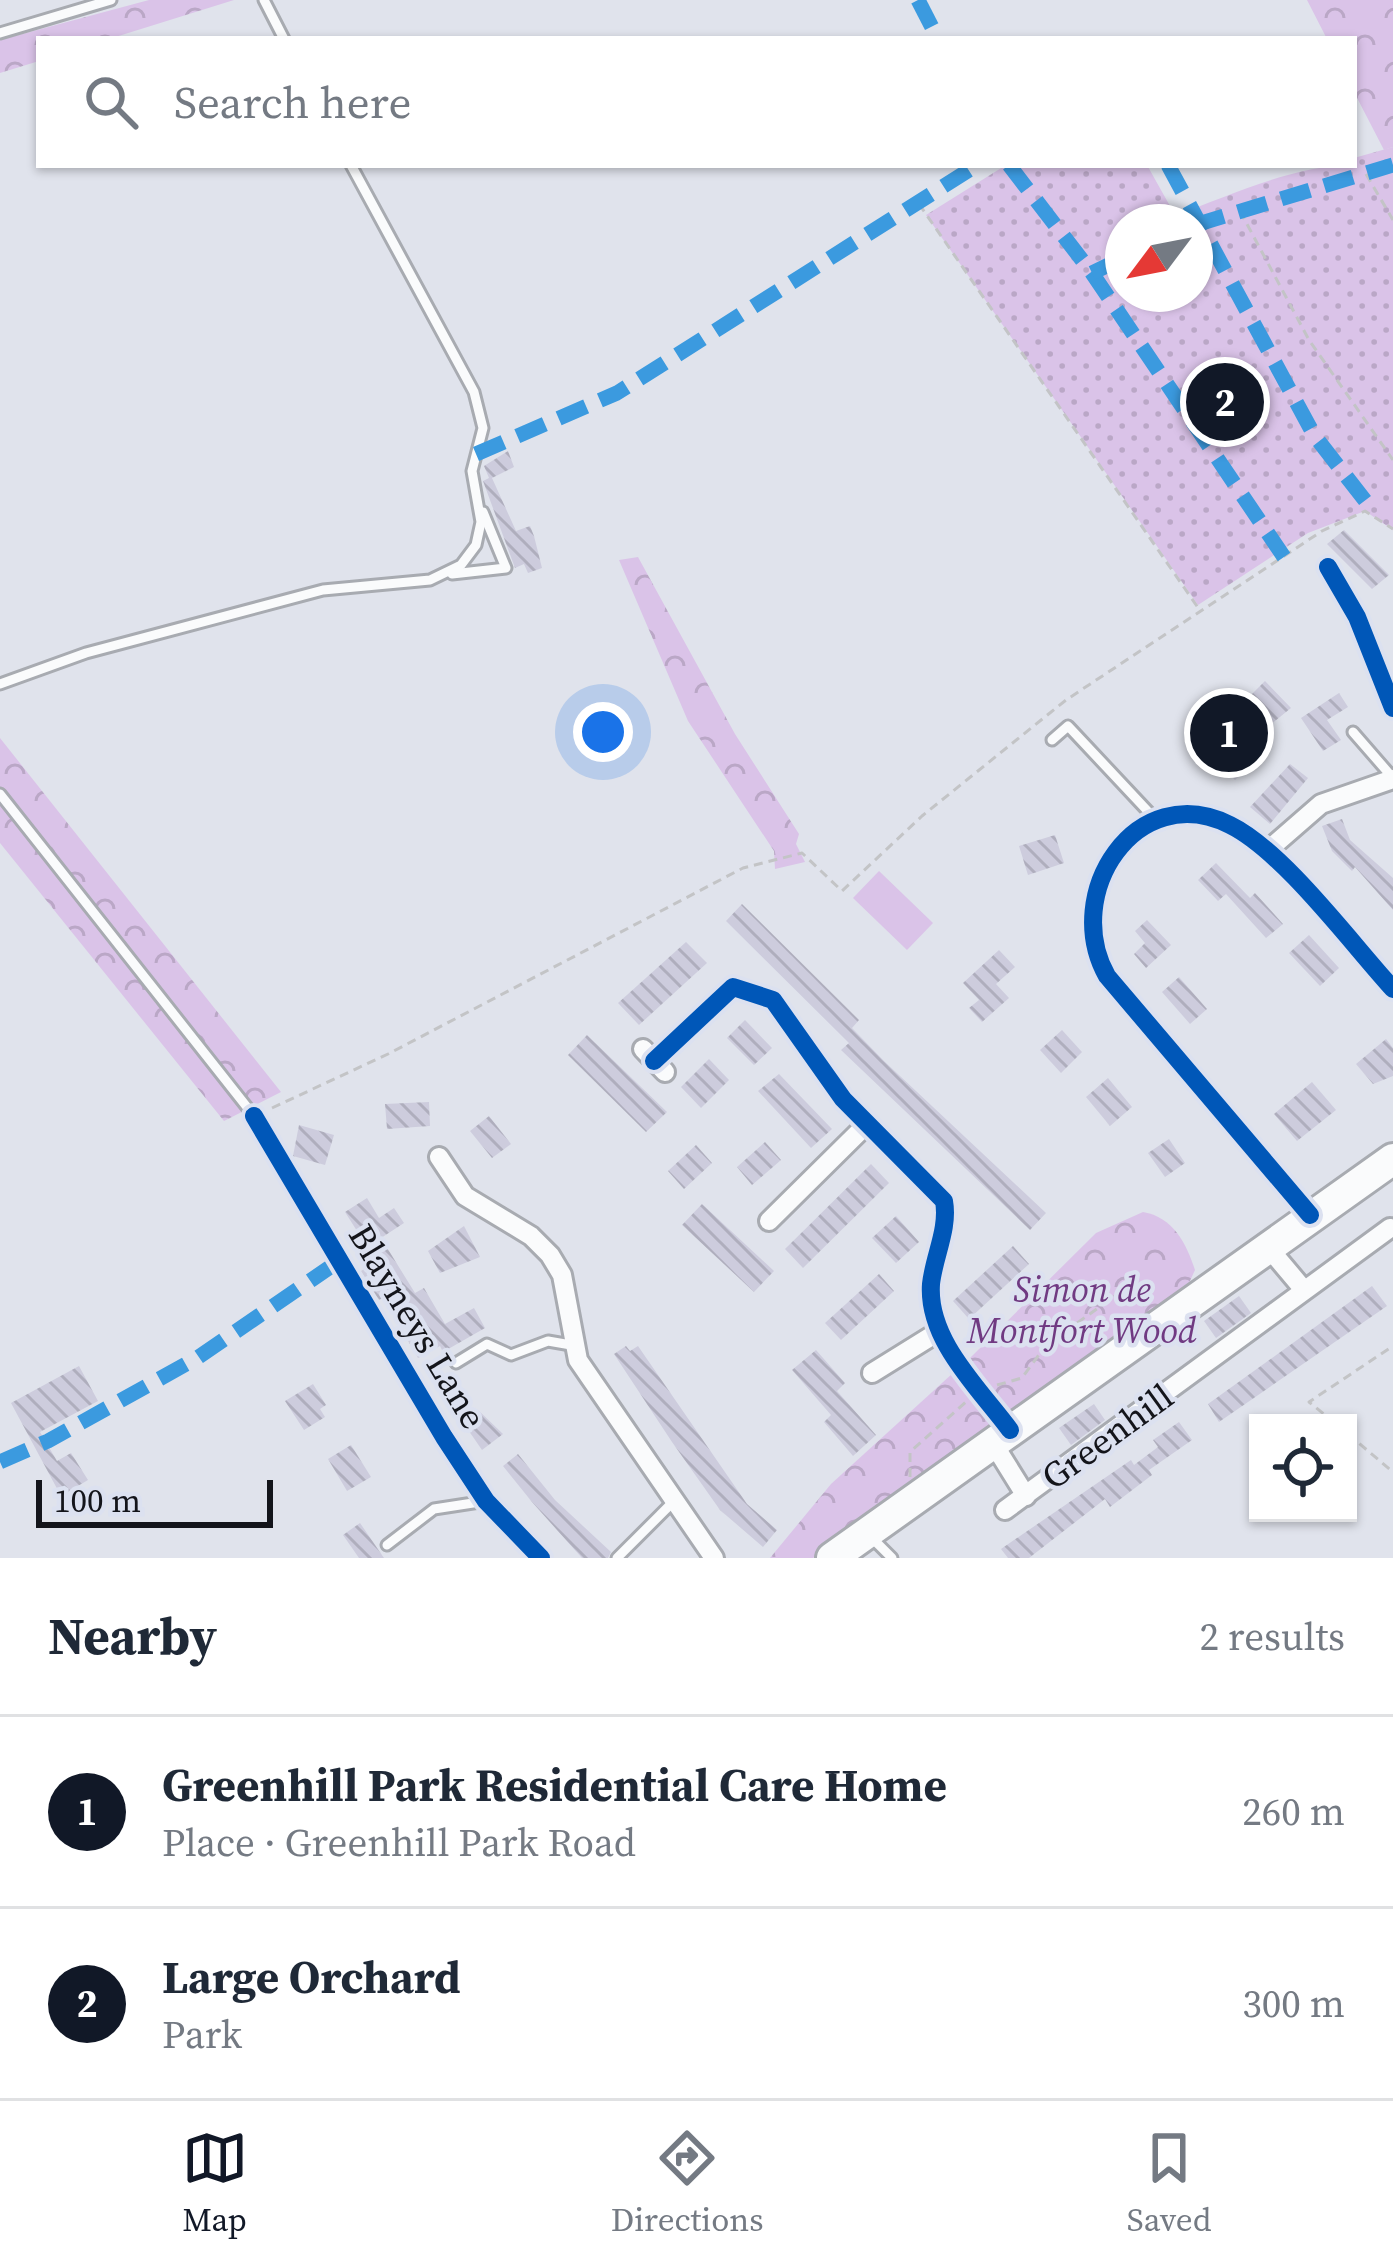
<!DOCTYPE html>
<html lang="en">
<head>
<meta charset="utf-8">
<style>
  body { margin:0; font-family:"Source Serif 4",serif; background:#f2f2f3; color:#1f2937 }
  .controls { position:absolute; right:36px; bottom:36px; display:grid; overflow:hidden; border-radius:0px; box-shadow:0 3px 9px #0004 }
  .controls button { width:108px; height:108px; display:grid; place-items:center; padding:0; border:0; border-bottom:3px solid #e0e1e3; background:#fff; color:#1f2937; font:60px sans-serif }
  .compass { position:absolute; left:1105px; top:204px; width:108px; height:108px; border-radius:50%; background:#fff; box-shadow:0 3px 9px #0004; rotate:238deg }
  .scale { position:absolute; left:36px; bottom:30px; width:237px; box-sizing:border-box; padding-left:12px; border:6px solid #14151b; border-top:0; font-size:33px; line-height:42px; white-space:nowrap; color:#14151b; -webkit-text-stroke:9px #dce1f0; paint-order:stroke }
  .you { position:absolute; left:603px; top:732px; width:42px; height:42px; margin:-30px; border:9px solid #fff; border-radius:50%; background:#1a73e8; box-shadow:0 0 0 18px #1a73e833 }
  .badge { display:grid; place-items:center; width:78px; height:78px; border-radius:50%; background:#111827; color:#fff; font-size:39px; font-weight:700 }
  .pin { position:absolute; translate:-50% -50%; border:6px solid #fff; box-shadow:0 3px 12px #0006 }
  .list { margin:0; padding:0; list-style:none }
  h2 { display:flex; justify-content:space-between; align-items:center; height:156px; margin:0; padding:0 48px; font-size:51px }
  h2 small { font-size:39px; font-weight:400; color:#747a83 }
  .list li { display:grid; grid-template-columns:78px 1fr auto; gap:36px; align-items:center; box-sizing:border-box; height:192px; padding:0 48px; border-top:3px solid #e0e1e3 }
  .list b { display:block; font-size:45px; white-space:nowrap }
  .list p { margin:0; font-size:39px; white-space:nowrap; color:#747a83 }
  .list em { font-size:39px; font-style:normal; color:#747a83 }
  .icon { flex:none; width:66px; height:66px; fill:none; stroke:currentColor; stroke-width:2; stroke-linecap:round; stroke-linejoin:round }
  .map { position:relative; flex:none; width:1393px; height:1558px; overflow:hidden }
  .search { position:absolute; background:#fff; box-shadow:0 3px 9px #0004; left:36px; right:36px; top:36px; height:132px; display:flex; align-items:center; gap:30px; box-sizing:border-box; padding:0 42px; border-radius:0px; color:#747a83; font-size:45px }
  .sheet { height:540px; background:#fff }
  nav { display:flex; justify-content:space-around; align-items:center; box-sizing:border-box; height:168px; border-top:3px solid #e0e1e3; background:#fff; font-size:33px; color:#747a83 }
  nav a { display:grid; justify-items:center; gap:6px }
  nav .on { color:#111827 }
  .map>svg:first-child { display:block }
</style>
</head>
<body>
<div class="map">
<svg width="1393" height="1558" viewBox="0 0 1393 1558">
  <defs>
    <pattern id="forest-crowns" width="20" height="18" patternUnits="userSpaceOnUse" patternTransform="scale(3)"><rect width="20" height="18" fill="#dac3e8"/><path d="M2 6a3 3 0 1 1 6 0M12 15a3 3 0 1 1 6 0" fill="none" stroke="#baa7c6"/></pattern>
    <pattern id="park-dots" width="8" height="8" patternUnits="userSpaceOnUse" patternTransform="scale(3)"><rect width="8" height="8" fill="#dac3e8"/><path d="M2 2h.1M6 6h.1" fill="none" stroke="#baa7c6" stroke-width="1.8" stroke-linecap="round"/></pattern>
    <pattern id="building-back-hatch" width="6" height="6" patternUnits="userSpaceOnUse" patternTransform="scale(3)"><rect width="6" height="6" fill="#cdccdd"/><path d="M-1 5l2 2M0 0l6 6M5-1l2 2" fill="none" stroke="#afaebd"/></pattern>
  </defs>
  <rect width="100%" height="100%" fill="#e0e3ec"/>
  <!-- forest -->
  <g fill="url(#forest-crowns)">
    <path d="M149,0h85l-125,39h-70v22l-39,12v-33z"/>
    <path d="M1307,0h86v147l-9,3 -30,-58v-53h-27z"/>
    <path d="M638,557l97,177 64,100 -3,10 9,18 -30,7 -1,-18 -86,-130 -69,-161z"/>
    <path d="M0,738l281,354 -57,29 -224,-278z"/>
    <path d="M1143,1212c30,5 43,31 52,58l-6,13 -178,133 -41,-58 126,-125z"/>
    <path d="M953,1373l40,55 -180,130h-43l61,-74z"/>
  </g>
  <!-- park -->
  <path fill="url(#park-dots)" fill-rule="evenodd" d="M1393,147v383l-28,-19 -57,22 -110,72 -272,-390 80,-50h141l28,50c58,-20 118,-50 179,-50v-7zM1123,222h72v72h-72z"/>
  <!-- pitch -->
  <path fill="#dac3e8" d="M879,871l54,52 -26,27 -54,-52z"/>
  <!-- building -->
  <g fill="url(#building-back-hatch)">
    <path d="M508,451l6,16 -22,11 24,53 14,-5 4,10 8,32 -14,5 -4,-9 -9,4 -32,-87 6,-3 -5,-12z"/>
    <path d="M1344,530l45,45 -17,14 -45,-45z"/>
    <path d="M1265,681l26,27 -43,35 11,13 -24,24 -40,-42 22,-21 10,11 27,-26 -5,-5z"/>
    <path d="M1339,693l9,14 -21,13 14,20 -18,11 -22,-33z"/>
    <path d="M1290,764l18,14 -38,46 -20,-17z"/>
    <path d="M1342,819l8,21 43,38v32l-38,-43 -3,4 -20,-20 -10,-25z"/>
    <path d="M1055,835l9,28 -36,12 -9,-29z"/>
    <path d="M1216,863l34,35 5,-5 28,31 -17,14 -40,-44 -8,7 -20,-21z"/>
    <path d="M742,904l117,116 -7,8 32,33 162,152 -16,17 -189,-180 8,-7 -123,-122z"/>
    <path d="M1147,920l24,25 -25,23 -12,-14 11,-11 -10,-12z"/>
    <path d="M1309,935l30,33 -19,18 -31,-33z"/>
    <path d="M686,942l21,21 -68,62 -21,-22z"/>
    <path d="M999,950l16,17 -19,17 13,14 -27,24 -13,-14 10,-8 -16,-17z"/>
    <path d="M1179,977l28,32 -17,15 -28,-32z"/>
    <path d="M745,1020l27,28 -18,17 -27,-27z"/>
    <path d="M1062,1030l20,22 -21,21 -21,-23z"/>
    <path d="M587,1035l80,77 -21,20 -78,-77z"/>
    <path d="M1386,1039l7,9v28l-20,8 -17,-20z"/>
    <path d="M709,1059l20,21 -28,28 -20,-21z"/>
    <path d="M779,1074l53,55 -21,19 -53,-57z"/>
    <path d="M1108,1078l24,29 -22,19 -24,-29z"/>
    <path d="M1312,1082l24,28 -39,31 -23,-27z"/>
    <path d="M429,1102l1,24 -43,3 -2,-25z"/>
    <path d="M489,1116l22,28 -19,14 -22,-27z"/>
    <path d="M299,1125l35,10 -9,30 -32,-9z"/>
    <path d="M1169,1139l16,24 -20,14 -17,-24z"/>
    <path d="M765,1142l16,18 -29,25 -15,-18z"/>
    <path d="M696,1145l16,18 -28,26 -16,-18z"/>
    <path d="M871,1164l18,19 -86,85 -18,-19z"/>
    <path d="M367,1198l12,20 15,-10 10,15 -23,15 34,55 9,-5 21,36 29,-16 11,20 -42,24 -3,-6 -22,12 -11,-19 10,-5 -24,-42 -14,8 -18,-29 15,-10 -31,-49z"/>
    <path d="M702,1204l72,67 -20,21 -72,-67z"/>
    <path d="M896,1216l23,26 -23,21 -24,-25z"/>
    <path d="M464,1226l16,31 -40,16 -12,-22z"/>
    <path d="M1013,1246l16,18 -60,55 -16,-18z"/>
    <path d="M879,1274l15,17 -53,49 -16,-17z"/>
    <path d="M1372,1286l15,20 -168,116 -11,-18z"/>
    <path d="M1239,1296l12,17 -35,25 -12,-17z"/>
    <path d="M626,1346l4,5 8,-5 109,158 30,26 -14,17 -43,-37 -48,-68 -58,-88z"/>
    <path d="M816,1350l29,33 -8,8 39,44 -23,21 -29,-34 7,-7 -39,-45z"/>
    <path d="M79,1366l19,35 -58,31 17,29 14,-8 17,27 -27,16 -50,-93z"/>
    <path d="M313,1384l13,21 -6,4 5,8 -21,13 -19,-29z"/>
    <path d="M1094,1404l11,16 -34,25 -12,-17z"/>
    <path d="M478,1410l25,24 -21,16 -20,-29z"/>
    <path d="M1179,1422l13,18 -43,30 3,5 -42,32 -5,-8 -76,59h-21l-7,-9 130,-89 3,5 24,-18 -5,-7z"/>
    <path d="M351,1445l20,32 -24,14 -19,-32z"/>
    <path d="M518,1454l37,46 56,52 -3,6h-26l-50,-56 -29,-36z"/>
    <path d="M360,1523l24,35h-25l-16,-23z"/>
  </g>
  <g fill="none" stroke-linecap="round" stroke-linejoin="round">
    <defs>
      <g id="lane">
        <path d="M264,0l20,39"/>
        <path d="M0,33l111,-33"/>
        <path d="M452,574l54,-6 -23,-56"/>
        <path d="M0,684l86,-31 237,-63 107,-10 31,-15 15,-20 5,-23 -9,-51 11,-43 -9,-36 -123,-227"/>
        <path d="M1353,732l40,46"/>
        <path d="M1052,740l16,-14 89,95"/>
        <path d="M0,794l254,322"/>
        <path d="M456,1363l31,-19 24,11 37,-14 23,4"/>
        <path d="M871,1537l21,21"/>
        <path d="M387,1545l47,-36 52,-8"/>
        <path d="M617,1558l55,-55"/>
      </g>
      <g id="street">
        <path d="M1328,567l29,50 36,91"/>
        <path d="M1267,851l54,-47 72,-25"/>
        <path d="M643,1049l22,23"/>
        <path d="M654,1061l79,-74 40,13 70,99 101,102c5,28 -10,55 -13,83 -4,56 48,104 79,146"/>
        <path d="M254,1116l190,321 42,64 55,57"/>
        <path d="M439,1157l26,39 66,40 19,19 12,20 16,85 136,198"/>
        <path d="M1310,1215l-203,-239c-46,-82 29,-198 123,-151 53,26 121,118 163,164"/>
        <path d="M769,1221l97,-96"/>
        <path d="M1267,1246l37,44"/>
        <path d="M872,1373l66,-41"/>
        <path d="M993,1443l33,53"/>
        <path d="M1005,1510l385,-282"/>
      </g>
      <path id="primary" d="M832,1558l561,-399"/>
    </defs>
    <!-- lane casing -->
    <use href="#lane" stroke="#a8abb1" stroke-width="15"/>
    <!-- street casing -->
    <use href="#street" stroke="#a8abb1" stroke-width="24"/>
    <!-- primary casing -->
    <use href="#primary" stroke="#a8abb1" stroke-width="36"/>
    <!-- path -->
    <g stroke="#c3c4c6" stroke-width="3" stroke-dasharray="9 6" stroke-linecap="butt">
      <path d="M1366,174l27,46"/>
      <path d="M919,204l282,408"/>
      <path d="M1240,211l69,129 84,120"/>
      <path d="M272,1108l116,-54 355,-186 59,-15 40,38 80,-75 144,-116 256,-169 43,-20 28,18"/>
      <path d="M997,1385l25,-7 24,-33 76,-54 15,4 9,14"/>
      <path d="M1335,1423l-26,-21 84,-56"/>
      <path d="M1348,1434l45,38"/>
      <path d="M910,1477v-25l57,-51"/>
    </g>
    <!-- lane -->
    <use href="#lane" stroke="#fafbfc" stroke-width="9"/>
    <!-- street -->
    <use href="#street" stroke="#fafbfc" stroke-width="18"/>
    <!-- primary -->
    <use href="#primary" stroke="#fafbfc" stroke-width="30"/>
    <!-- quiet -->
    <g stroke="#3b9adf" stroke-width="15" stroke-dasharray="30 15" stroke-linecap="butt">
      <path d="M918,0l20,39"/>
      <path d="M1009,165l83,108 192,284"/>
      <path d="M1168,165l146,270 60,77"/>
      <path d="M1195,225l198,-60"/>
      <path d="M1092,273l31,-15"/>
      <path d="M476,454l141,-61 360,-228"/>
      <path d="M0,1462l48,-21 149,-83 142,-97"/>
    </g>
    <defs>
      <g id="cycleway">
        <path d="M1328,567l29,50 36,91"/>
        <path d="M654,1061l79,-74 40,13 70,99 101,102c5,28 -10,55 -13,83 -4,56 48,104 79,146"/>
        <path d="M254,1116l190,321 42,64 55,57"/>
        <path d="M1310,1215l-203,-239c-46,-82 29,-198 123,-151 53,26 121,118 163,164"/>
      </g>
    </defs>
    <!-- cycleway casing -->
    <use href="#cycleway" stroke="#dce1f0" stroke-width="26"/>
    <!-- cycleway -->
    <use href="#cycleway" stroke="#0057b8" stroke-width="18"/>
  </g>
  <g text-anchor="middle" stroke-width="9" stroke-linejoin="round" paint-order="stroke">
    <!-- park labels -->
    <g font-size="36" font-style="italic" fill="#703a82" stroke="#dce1f0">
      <text x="1082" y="1302">Simon de<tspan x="1082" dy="41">Montfort Wood</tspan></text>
    </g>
    <!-- street labels -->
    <g font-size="36" fill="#14151b" stroke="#dce1f0">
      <text transform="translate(418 1326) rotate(59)" y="13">Blayneys Lane</text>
      <text transform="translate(1107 1436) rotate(-36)" y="13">Greenhill</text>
    </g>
  </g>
</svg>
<div class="controls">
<button><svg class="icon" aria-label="locate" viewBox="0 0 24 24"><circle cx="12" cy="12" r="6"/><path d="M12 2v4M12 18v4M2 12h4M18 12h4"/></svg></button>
</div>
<svg class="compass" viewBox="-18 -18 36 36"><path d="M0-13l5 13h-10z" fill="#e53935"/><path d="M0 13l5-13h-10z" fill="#747a83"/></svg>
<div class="scale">100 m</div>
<div class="you"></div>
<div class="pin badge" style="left:1229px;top:733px">1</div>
<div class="pin badge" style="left:1225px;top:402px">2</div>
<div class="search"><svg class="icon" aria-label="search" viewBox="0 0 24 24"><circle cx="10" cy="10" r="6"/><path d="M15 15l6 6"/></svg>Search here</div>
</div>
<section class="sheet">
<h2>Nearby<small>2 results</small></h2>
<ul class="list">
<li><span class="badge">1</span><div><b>Greenhill Park Residential Care Home</b><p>Place · Greenhill Park Road</p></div><em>260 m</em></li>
<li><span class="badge">2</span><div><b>Large Orchard</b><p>Park</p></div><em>300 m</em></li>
</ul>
</section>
<nav>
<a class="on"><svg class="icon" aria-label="map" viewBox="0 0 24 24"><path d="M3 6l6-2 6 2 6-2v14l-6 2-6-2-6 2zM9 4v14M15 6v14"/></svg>Map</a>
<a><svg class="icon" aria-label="directions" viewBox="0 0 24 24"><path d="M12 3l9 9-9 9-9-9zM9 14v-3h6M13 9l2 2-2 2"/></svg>Directions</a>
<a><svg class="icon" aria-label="saved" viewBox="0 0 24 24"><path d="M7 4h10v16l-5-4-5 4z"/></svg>Saved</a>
</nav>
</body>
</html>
